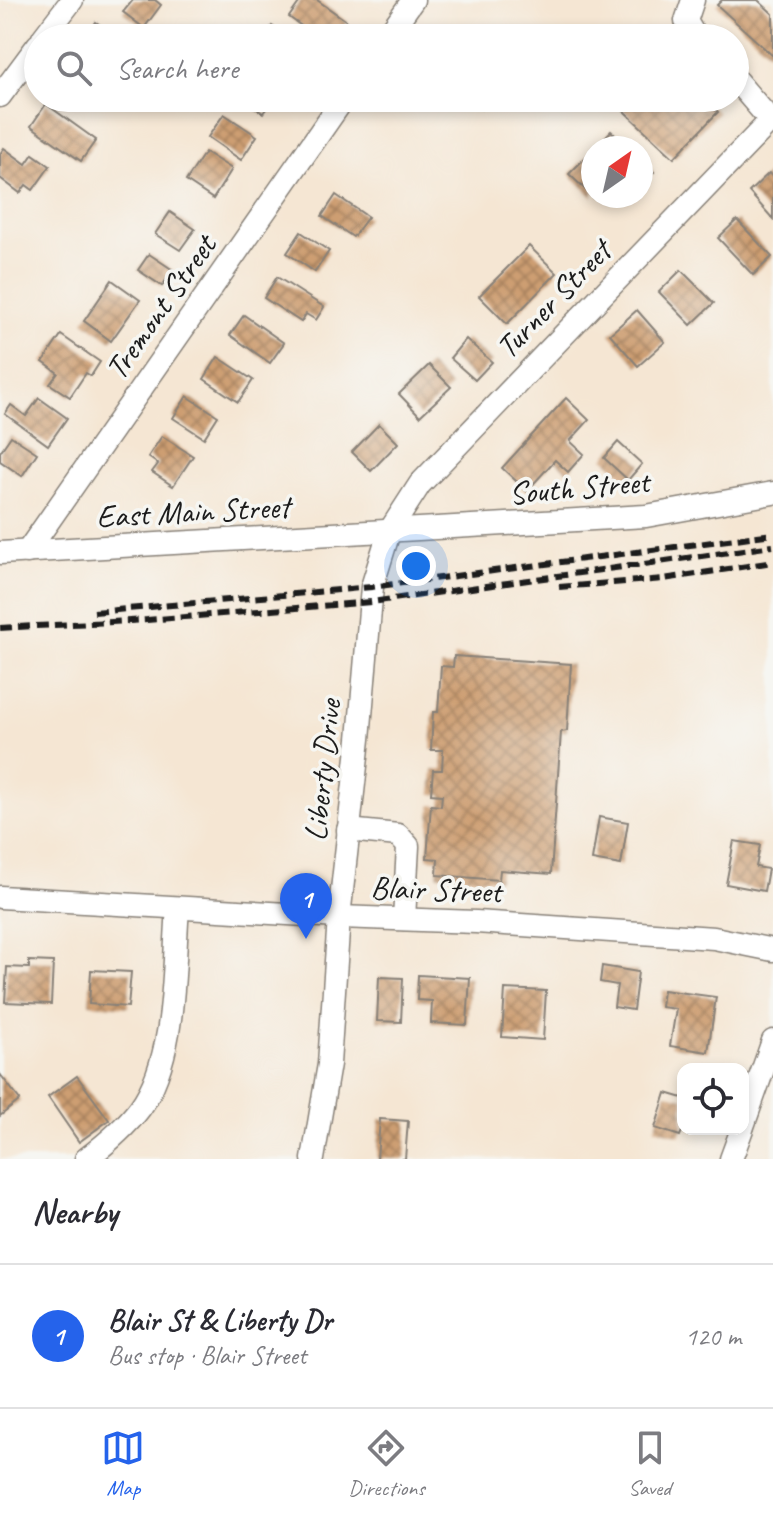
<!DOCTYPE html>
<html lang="en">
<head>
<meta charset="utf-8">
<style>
  body { margin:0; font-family:Caveat,sans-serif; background:#f2f2f3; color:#2b2b33 }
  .controls { position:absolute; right:24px; bottom:24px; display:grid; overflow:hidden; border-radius:16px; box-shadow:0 4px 12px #0003 }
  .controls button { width:72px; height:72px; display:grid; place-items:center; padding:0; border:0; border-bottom:2px solid #e1e1e2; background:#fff; color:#2b2b33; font:40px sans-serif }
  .compass { position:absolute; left:581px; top:136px; width:72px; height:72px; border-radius:50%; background:#fff; box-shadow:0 4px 12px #0003; rotate:34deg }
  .you { position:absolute; left:416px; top:566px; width:28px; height:28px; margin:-20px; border:6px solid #fff; border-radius:50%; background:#1a73e8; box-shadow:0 0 0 12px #1a73e833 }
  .badge { display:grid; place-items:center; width:52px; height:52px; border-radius:50%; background:#2563eb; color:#fff; font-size:26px; font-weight:700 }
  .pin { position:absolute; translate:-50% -66px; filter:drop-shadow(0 2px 4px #0008) }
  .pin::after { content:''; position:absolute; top:42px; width:28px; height:24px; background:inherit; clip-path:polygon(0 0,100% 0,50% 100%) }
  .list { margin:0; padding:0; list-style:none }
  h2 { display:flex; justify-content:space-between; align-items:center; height:104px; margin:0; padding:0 32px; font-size:34px }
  h2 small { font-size:26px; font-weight:400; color:#7c7c81 }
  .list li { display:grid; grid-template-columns:52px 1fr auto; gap:24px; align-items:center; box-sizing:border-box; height:144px; padding:0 32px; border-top:2px solid #e1e1e2 }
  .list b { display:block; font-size:30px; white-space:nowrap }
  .list p { margin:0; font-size:26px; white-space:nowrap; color:#7c7c81 }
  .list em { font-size:26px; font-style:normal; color:#7c7c81 }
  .icon { flex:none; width:44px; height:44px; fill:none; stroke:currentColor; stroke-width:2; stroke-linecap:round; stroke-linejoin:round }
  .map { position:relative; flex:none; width:773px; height:1159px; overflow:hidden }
  .search { position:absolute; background:#fff; box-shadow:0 4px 12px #0003; left:24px; right:24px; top:24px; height:88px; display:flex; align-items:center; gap:20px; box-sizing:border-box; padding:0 28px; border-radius:44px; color:#7c7c81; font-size:30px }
  .sheet { height:248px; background:#fff }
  nav { display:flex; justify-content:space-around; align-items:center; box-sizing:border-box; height:112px; border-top:2px solid #e1e1e2; background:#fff; font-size:22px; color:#7c7c81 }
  nav a { display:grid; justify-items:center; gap:4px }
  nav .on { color:#2563eb }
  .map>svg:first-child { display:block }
</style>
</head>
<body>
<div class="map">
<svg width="773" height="1159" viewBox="0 0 773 1159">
  <defs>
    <pattern id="building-cross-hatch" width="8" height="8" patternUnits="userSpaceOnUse" patternTransform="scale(2)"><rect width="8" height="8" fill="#cd9e72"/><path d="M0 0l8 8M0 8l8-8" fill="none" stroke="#a6805d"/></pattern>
  </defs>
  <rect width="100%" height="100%" fill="#f6f6f2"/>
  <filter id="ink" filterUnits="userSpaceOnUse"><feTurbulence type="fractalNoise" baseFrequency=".0125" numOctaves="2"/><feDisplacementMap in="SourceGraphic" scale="16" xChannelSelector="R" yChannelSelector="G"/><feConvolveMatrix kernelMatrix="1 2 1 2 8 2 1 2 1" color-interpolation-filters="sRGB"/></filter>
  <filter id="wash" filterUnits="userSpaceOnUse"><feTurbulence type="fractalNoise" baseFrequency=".006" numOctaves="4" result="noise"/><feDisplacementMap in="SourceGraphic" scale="32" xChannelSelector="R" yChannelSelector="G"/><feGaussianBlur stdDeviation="1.8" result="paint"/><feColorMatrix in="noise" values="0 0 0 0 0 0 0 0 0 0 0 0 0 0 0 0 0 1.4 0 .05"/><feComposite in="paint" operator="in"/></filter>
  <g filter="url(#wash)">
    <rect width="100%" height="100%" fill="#f5e6d3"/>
    <g id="blocks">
      <!-- building -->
      <g fill="url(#building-cross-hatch)">
        <path d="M133,0h22l6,5 -17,23 -21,-16z"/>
        <path d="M301,0h16l31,22 -12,16h-18l-29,-21z"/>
        <path d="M722,0h36l15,14v42l-56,-51z"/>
        <path d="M96,22l24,16h-35z"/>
        <path d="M272,26l18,12h-26z"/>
        <path d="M240,98h34l-11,15z"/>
        <path d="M465,98h24l-8,11z"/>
        <path d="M610,98h93l15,14 -44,46z"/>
        <path d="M46,104l50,36 -15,21 -50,-35z"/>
        <path d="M224,114l33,22 -16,24 -33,-23z"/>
        <path d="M611,131l18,17h-34z"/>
        <path d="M4,148l22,16 7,-10 17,12 -17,24 -7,-5 -6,8 -20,-15v-24z"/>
        <path d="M593,150v47l-24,-23z"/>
        <path d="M205,152l27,17 -19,30 -27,-18z"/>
        <path d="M641,160l13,12 -13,13z"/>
        <path d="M769,173l4,5v41l-24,-27z"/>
        <path d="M336,195l32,22 -15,20 -31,-21z"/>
        <path d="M170,212l25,17 -15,21 -25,-16z"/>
        <path d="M737,220l35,37 -19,18 -35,-37z"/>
        <path d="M301,232l28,19 -14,21 -28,-19z"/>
        <path d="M529,246l28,27 -50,51 -28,-28z"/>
        <path d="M149,254l24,16 -11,16 -24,-16z"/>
        <path d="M681,270l33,33 -23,22 -32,-33z"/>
        <path d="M277,277l47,30 -8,13 -10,-6 -5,8 -37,-24z"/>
        <path d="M112,280l28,20 -29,41 -27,-20z"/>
        <path d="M637,310l28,32 -27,24 -28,-32z"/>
        <path d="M244,315l40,28 -14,20 -40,-28z"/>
        <path d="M61,335l39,27 -9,14 -5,-3 -16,24 -20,-13 8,-11 -15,-11z"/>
        <path d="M466,339l26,23 -17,18 -25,-22z"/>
        <path d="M218,357l35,23 -15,22 -34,-23z"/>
        <path d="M429,365l22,22 -31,29 -21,-22z"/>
        <path d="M187,396l31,20 -14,22 -31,-20z"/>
        <path d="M39,398l28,20 -19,27 -43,-31 6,-9 15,11z"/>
        <path d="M566,398l23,22 -19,21 14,13 -16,18 -13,-12 -28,31 -25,-23z"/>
        <path d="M379,424l19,19 -27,28 -19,-19z"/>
        <path d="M11,436l26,17 -15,23 -22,-15v-9z"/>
        <path d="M162,436l31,20 -20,30 -21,-14 6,-8 -10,-7z"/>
        <path d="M618,442l24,22 -14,16 -24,-22z"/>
        <path d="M454,656l117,8 -4,67 -6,1 -10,142 -51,-4 -1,10 -62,-5 1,-16 -11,-1 4,-53 10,1 1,-11 -11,-1 2,-24h9l1,-20h-12l2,-38h5l3,-46 12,1z"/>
        <path d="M599,817l29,5 -7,43 -29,-5z"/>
        <path d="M734,841l26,4 -4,22 12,2 -4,22 -38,-7z"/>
        <path d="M29,961l24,1 -2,42 -46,-2 2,-35 22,1z"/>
        <path d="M602,966l36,6 -5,38 -19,-3 3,-22 -17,-3z"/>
        <path d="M91,970l40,2 -3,35 -39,-3z"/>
        <path d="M418,975l52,3 -3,47 -36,-2 1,-22 -15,-1z"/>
        <path d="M379,977l24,1 -2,44 -24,-1z"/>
        <path d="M505,989l41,2 -3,49 -41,-3z"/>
        <path d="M663,990l53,7 -8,55 -38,-6 6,-37 -15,-2z"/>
        <path d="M0,1074l20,26 -20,16z"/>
        <path d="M77,1076l32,44 -30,22 -31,-45z"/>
        <path d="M666,1093l17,5v31l-3,7 -25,-8z"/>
        <path d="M380,1119l28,2 -3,38h-28z"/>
      </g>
    </g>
  </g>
  <g filter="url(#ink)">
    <use href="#blocks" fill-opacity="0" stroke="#888178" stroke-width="2"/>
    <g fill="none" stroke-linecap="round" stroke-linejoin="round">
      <defs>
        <g id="minor">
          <path d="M693,0l-7,21 10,17"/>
          <path d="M43,38l29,-38"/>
          <path d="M386,38l27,-38"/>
          <path d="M735,79l36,42"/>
          <path d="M0,96l38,-51"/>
          <path d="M27,552l317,-454"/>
          <path d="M0,553l646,-37 127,-23"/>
          <path d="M348,830l50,5 10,11 -4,73"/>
          <path d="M0,897l339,20 137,5 238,16 59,12"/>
          <path d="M743,1126l30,-85"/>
          <path d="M86,1159c20,-15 39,-31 54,-51 37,-51 33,-140 38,-200"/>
          <path d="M313,1159l16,-95 10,-147 20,-178 13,-152 17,-55 31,-48 353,-366"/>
          <path d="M731,1159l11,-30"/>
        </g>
      </defs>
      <!-- minor casing -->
      <use href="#minor" stroke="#888178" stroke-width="25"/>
      <!-- minor -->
      <use href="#minor" stroke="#fff" stroke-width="22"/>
      <!-- rail -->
      <g stroke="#1c1c1c" stroke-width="6" stroke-dasharray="12 6" stroke-linecap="butt">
        <path d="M559,587l105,-8 109,-17"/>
        <path d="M94,612l278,-25 401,-53"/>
        <path d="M0,628l147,-8 224,-18 402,-56"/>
      </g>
    </g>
  </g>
  <g text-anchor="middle" stroke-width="7" stroke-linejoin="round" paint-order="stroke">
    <!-- street labels -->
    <g font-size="32" fill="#1c1c1c" stroke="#f6f6f2">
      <text transform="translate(553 299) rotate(-46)" y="11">Turner Street</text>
      <text transform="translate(160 307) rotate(-55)" y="11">Tremont Street</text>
      <text transform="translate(579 487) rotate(-5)" y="11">South Street</text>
      <text transform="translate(193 511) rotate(-3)" y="11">East Main Street</text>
      <text transform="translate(322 770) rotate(-84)" y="11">Liberty Drive</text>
      <text transform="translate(436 889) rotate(2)" y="11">Blair Street</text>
    </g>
  </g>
</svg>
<div class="controls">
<button><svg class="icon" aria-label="locate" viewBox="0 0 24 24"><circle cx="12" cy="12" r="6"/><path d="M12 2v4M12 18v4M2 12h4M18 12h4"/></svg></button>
</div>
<svg class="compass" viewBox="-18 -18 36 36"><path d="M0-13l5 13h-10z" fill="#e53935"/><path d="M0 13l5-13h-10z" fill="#7c7c81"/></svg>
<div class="you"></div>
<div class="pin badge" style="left:306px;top:939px">1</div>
<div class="search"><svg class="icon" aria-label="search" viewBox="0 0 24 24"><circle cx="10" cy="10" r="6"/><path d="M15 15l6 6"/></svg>Search here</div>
</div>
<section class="sheet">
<h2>Nearby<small></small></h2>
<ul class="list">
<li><span class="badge">1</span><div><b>Blair St &amp; Liberty Dr</b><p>Bus stop · Blair Street</p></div><em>120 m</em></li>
</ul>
</section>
<nav>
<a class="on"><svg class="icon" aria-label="map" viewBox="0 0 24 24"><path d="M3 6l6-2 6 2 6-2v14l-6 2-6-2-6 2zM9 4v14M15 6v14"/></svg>Map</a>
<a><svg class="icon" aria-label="directions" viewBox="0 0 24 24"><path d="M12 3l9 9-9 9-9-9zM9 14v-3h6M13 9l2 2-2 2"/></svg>Directions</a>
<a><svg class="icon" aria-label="saved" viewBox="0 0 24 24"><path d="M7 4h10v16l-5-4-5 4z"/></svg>Saved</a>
</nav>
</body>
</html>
